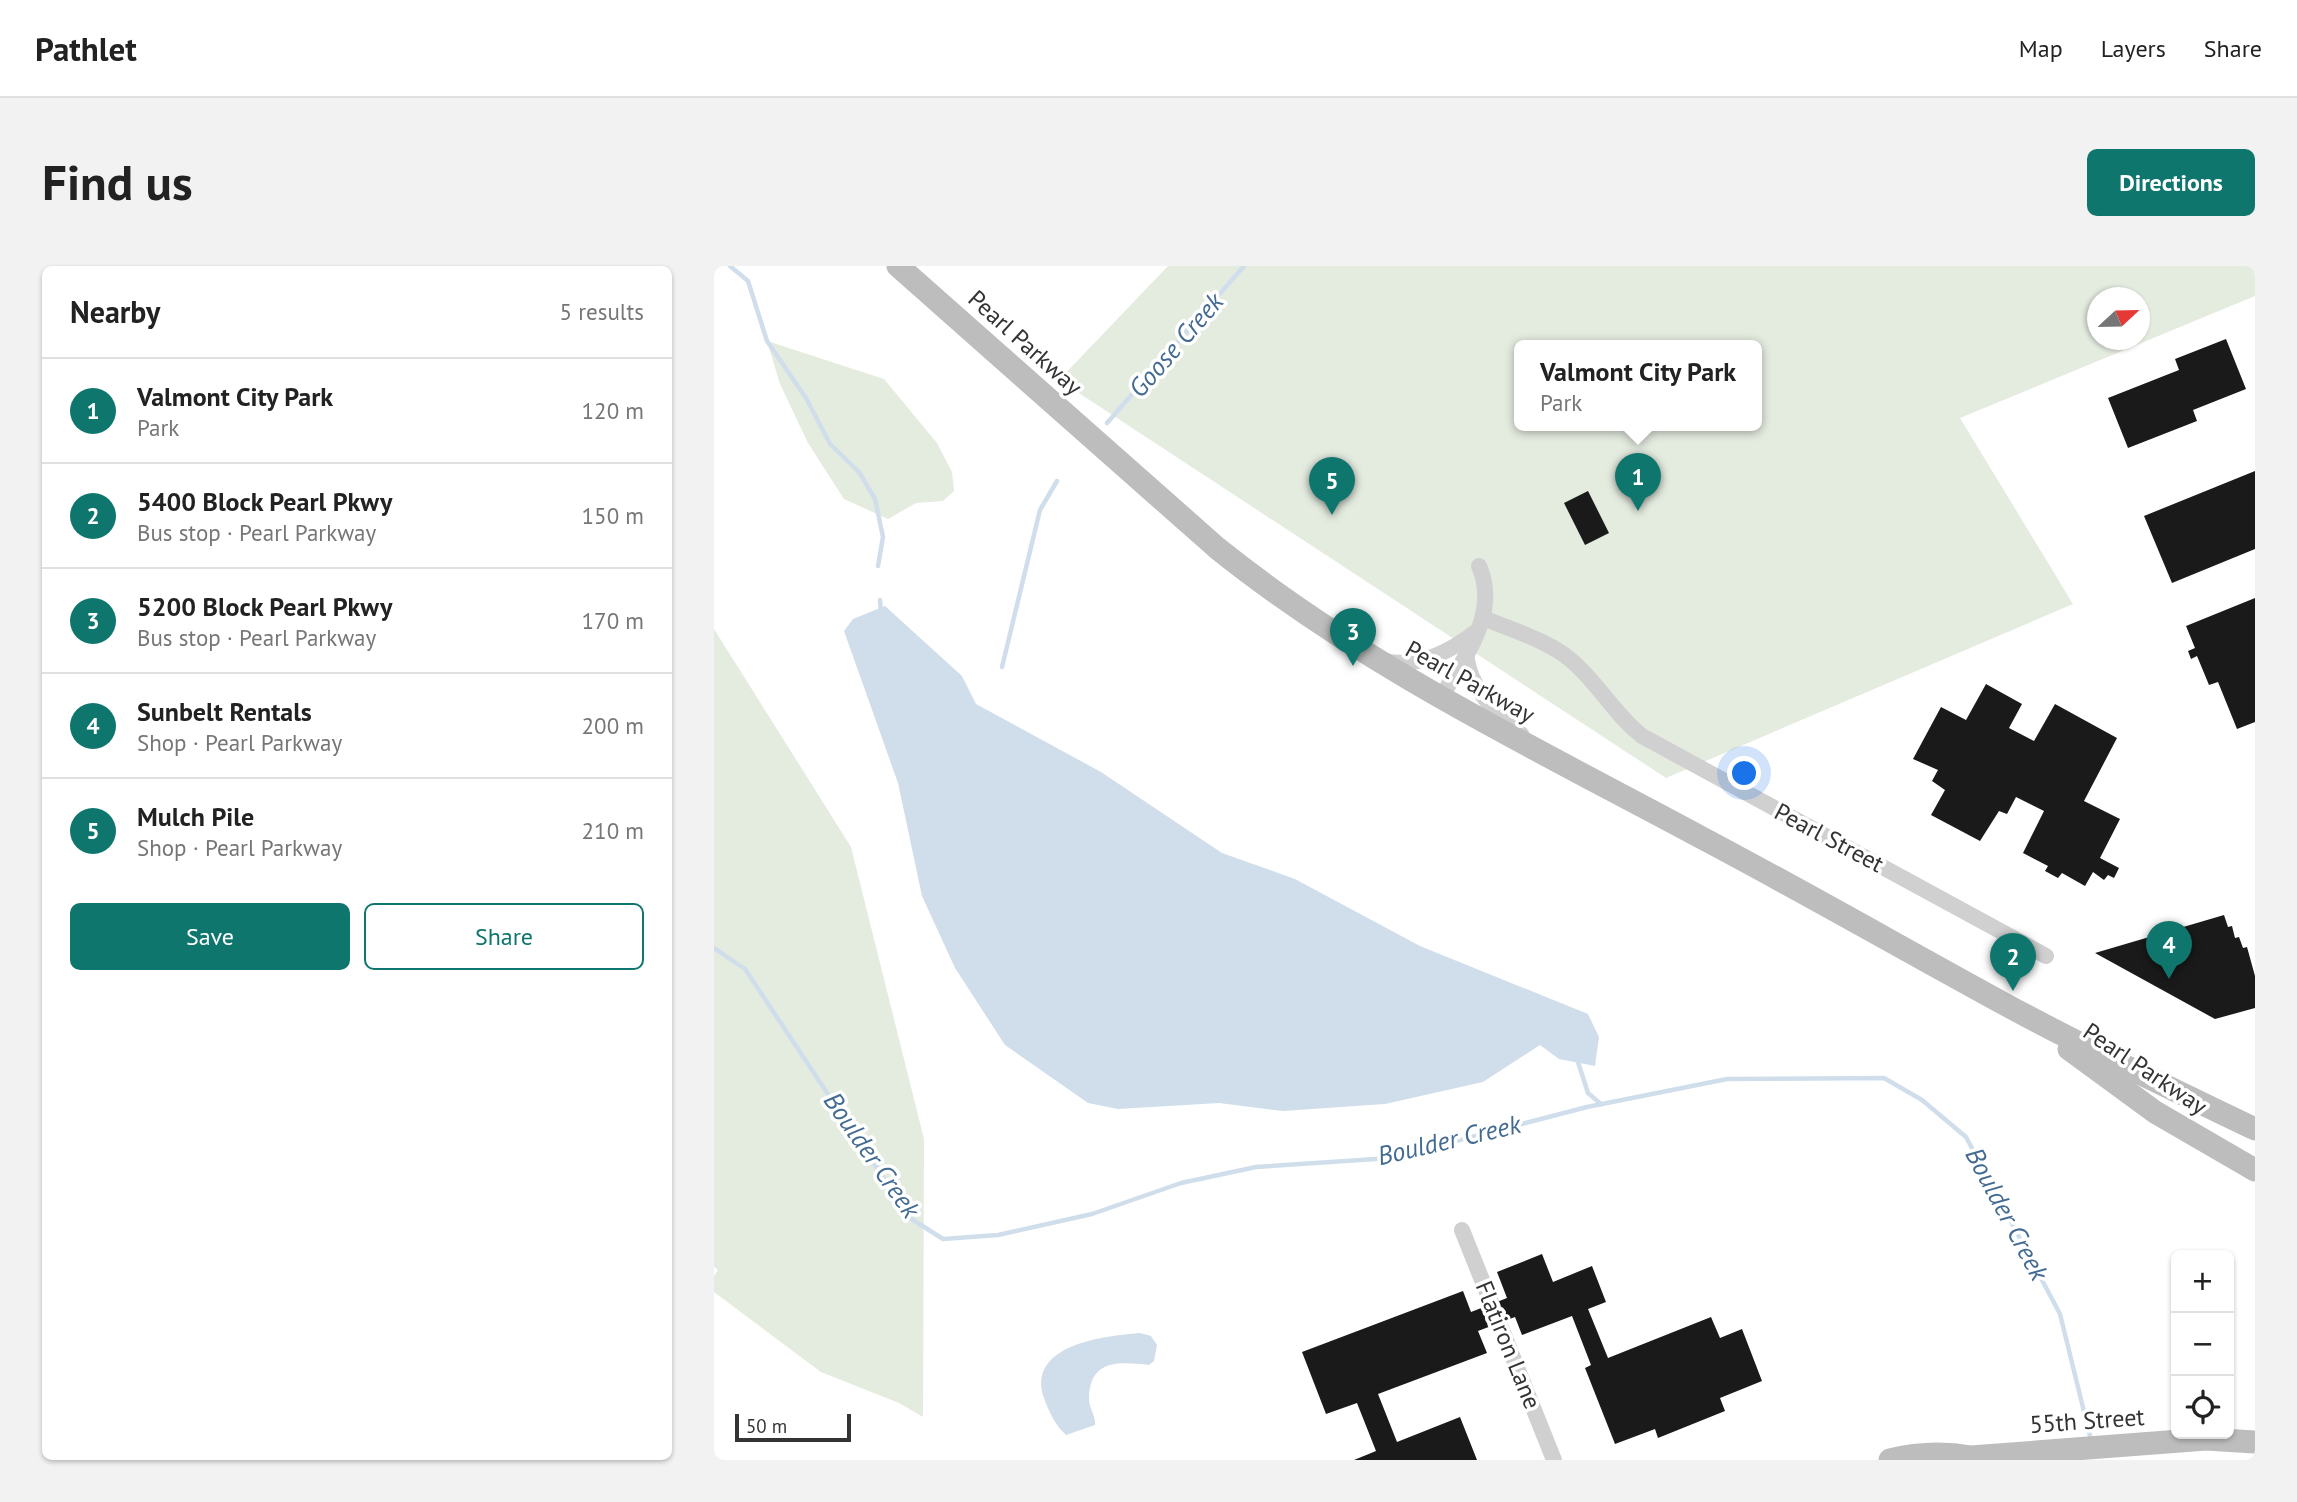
<!DOCTYPE html>
<html lang="en">
<head>
<meta charset="utf-8">
<style>
  body { margin:0; font-family:"PT Sans",sans-serif; background:#f2f2f2; color:#222 }
  .controls { position:absolute; right:21px; bottom:21px; display:grid; overflow:hidden; border-radius:10px; box-shadow:0 2px 5px #0004 }
  .controls button { width:63px; height:63px; display:grid; place-items:center; padding:0; border:0; border-bottom:2px solid #e0e0e0; background:#fff; color:#222; font:35px sans-serif }
  .compass { position:absolute; left:1373px; top:21px; width:63px; height:63px; border-radius:50%; background:#fff; box-shadow:0 2px 5px #0004; rotate:68deg }
  .scale { position:absolute; left:21px; bottom:18px; width:116px; box-sizing:border-box; padding-left:7px; border:4px solid #333; border-top:0; font-size:19px; line-height:24px; white-space:nowrap; color:#333; -webkit-text-stroke:5px #fff; paint-order:stroke }
  .you { position:absolute; left:1031px; top:508px; width:24px; height:24px; margin:-18px; border:5px solid #fff; border-radius:50%; background:#1a73e8; box-shadow:0 0 0 10px #1a73e833 }
  .badge { display:grid; place-items:center; width:46px; height:46px; border-radius:50%; background:#0f766e; color:#fff; font-size:23px; font-weight:700 }
  .pin { position:absolute; translate:-50% -58px; filter:drop-shadow(0 2px 4px #0008) }
  .pin::after { content:''; position:absolute; top:37px; width:24px; height:21px; background:inherit; clip-path:polygon(0 0,100% 0,50% 100%) }
  .popup { position:absolute; left:800px; top:74px; width:248px; height:91px; box-sizing:border-box; display:grid; place-content:center; border-radius:10px; background:#fff; filter:drop-shadow(0 2px 5px #0005); font-size:23px; white-space:nowrap; color:#767676 }
  .popup b { font-size:26px; color:#222 }
  .popup::after { content:''; position:absolute; left:50%; top:100%; margin-left:-14px; border:14px solid transparent; border-top-color:#fff }
  .list { margin:0; padding:0; list-style:none }
  h2 { display:flex; justify-content:space-between; align-items:center; height:91px; margin:0; padding:0 28px; font-size:30px }
  h2 small { font-size:23px; font-weight:400; color:#767676 }
  .list li { display:grid; grid-template-columns:46px 1fr auto; gap:21px; align-items:center; box-sizing:border-box; height:105px; padding:0 28px; border-top:2px solid #e0e0e0 }
  .list b { display:block; font-size:26px; white-space:nowrap }
  .list p { margin:0; font-size:23px; white-space:nowrap; color:#767676 }
  .list em { font-size:23px; font-style:normal; color:#767676 }
  .actions { display:flex; gap:14px; padding:21px 28px }
  .actions a { flex:1; padding:16px 0; border:2px solid #0f766e; border-radius:10px; text-align:center; font-size:24px; color:#0f766e }
  .actions .main { background:#0f766e; color:#fff }
  .icon { flex:none; width:38px; height:38px; fill:none; stroke:currentColor; stroke-width:2; stroke-linecap:round; stroke-linejoin:round }
  .map { position:relative; flex:none; width:1541px; height:1194px; overflow:hidden; border-radius:10px }
  header { display:flex; align-items:center; gap:42px; box-sizing:border-box; height:98px; padding:0 35px; background:#fff; border-bottom:2px solid #e0e0e0 }
  header strong { font-size:33px }
  nav { display:flex; gap:38px; margin-inline-start:auto; font-size:24px }
  .intro { display:flex; align-items:center; justify-content:space-between; box-sizing:border-box; height:168px; padding:0 42px }
  h1 { margin:0; font-size:49px }
  .button { padding:18px 32px; border-radius:10px; background:#0f766e; color:#fff; font-size:24px; font-weight:700 }
  main { display:flex; gap:42px; padding:0 42px }
  aside { flex:1; background:#fff; border-radius:10px; box-shadow:0 2px 5px #0004 }
  .map>svg:first-child { display:block }
</style>
</head>
<body>
<header>
<strong>Pathlet</strong>
<nav><a>Map</a><a>Layers</a><a>Share</a></nav>
</header>
<div class="intro"><h1>Find us</h1><a class="button">Directions</a></div>
<main>
<aside>
<h2>Nearby<small>5 results</small></h2>
<ul class="list">
<li><span class="badge">1</span><div><b>Valmont City Park</b><p>Park</p></div><em>120 m</em></li>
<li><span class="badge">2</span><div><b>5400 Block Pearl Pkwy</b><p>Bus stop · Pearl Parkway</p></div><em>150 m</em></li>
<li><span class="badge">3</span><div><b>5200 Block Pearl Pkwy</b><p>Bus stop · Pearl Parkway</p></div><em>170 m</em></li>
<li><span class="badge">4</span><div><b>Sunbelt Rentals</b><p>Shop · Pearl Parkway</p></div><em>200 m</em></li>
<li><span class="badge">5</span><div><b>Mulch Pile</b><p>Shop · Pearl Parkway</p></div><em>210 m</em></li>
</ul>
<div class="actions"><a class="main">Save</a><a>Share</a></div>
</aside>
<div class="map">
<svg width="1541" height="1194" viewBox="0 0 1541 1194">
  <rect width="100%" height="100%" fill="#fff"/>
  <!-- green -->
  <g fill="#e4ebdf" fill-rule="evenodd">
    <path d="M454,0h1087v30l-295,122 113,186 -407,174 -607,-398zM1384,32h42v42h-42zM805,79h238v80h-238z"/>
    <path d="M53,75l117,38 53,64 15,29 2,19 -11,10 -27,2 -28,16 -44,-20 -36,-56 -28,-59z"/>
    <path d="M0,363l137,218 73,292 -1,278 -24,-14 -78,-31 -107,-80v-16l4,-6 -4,-3z"/>
  </g>
  <!-- water -->
  <g fill="#d0deec">
    <path d="M171,340l77,70 14,28 125,68 121,81 73,26 125,67 168,68 11,23 -4,29 -36,-7 -19,-14 -57,37 -98,22 -102,7 -64,-8 -101,6 -30,-6 -83,-58 -50,-77 -33,-72 -24,-113 -54,-152 9,-12z"/>
    <path d="M426,1067l11,3 6,9 -3,16 -5,4c-28,-3 -60,-7 -60,34 0,9 7,17 6,26l-29,10c-11,-10 -17,-23 -22,-37 -18,-53 59,-62 96,-65z"/>
  </g>
  <g fill="none" stroke-linecap="round" stroke-linejoin="round">
    <!-- stream -->
    <g stroke="#d0deec" stroke-width="4.5">
      <path d="M16,0l18,15 19,60 39,57 24,46 29,28 16,27 8,38 -5,29"/>
      <path d="M393,157l137,-157"/>
      <path d="M166,334l1,13"/>
      <path d="M288,401l38,-157 17,-29"/>
      <path d="M0,682l31,21 165,249 33,21 55,-4 94,-21 89,-31 75,-16 135,-9 196,-51 140,-28 157,-1 38,22 44,37 94,177 31,126"/>
      <path d="M863,793l11,34 13,11"/>
    </g>
  </g>
  <!-- building -->
  <g fill="#1a1a1a">
    <path d="M1512,73l20,50 -53,21 4,11 -69,27 -20,-50 71,-28 -4,-11z"/>
    <path d="M1541,205v78l-83,34 -28,-67z"/>
    <path d="M874,225l21,42 -24,12 -21,-42z"/>
    <path d="M1541,332v124l-18,7 -19,-47 -9,3 -12,-29 -6,3 -3,-8 7,-3 -9,-22z"/>
    <path d="M1272,418l36,20 -13,24 25,13 21,-37 62,34 -33,63 36,18 -20,39 19,10 -5,10 -6,-3 -4,5 -11,-8 -8,14 -23,-13 -4,5 -13,-7 3,-5 -25,-13 21,-42 -28,-14 -9,17 -8,-3 -19,30 -49,-26 14,-25 -13,-9 6,-11 -25,-11 28,-52 25,13z"/>
    <path d="M1510,649l4,12 4,-1 3,12 4,-1 4,11 4,-1 8,29v32l-40,11 -120,-66z"/>
    <path d="M828,988l11,28 39,-16 14,36 -18,7 20,49 103,-41 9,21 22,-9 20,52 -42,17 5,13 -67,27 -3,-9 -40,15 -30,-76 6,-3 -19,-49 -50,19 -7,-18 -37,14 9,22 -109,41 19,48 63,-25 17,43h-123l22,-9 -19,-48 -31,11 -24,-62 161,-61 8,21 36,-14 -10,-26z"/>
  </g>
  <g fill="none" stroke-linecap="round" stroke-linejoin="round">
    <!-- minor -->
    <g stroke="#d0d0d0" stroke-width="16">
      <path d="M770,352c29,13 64,22 88,43 26,22 42,53 70,75l404,220"/>
      <path d="M752,388c4,37 30,57 55,80"/>
      <path d="M671,395c33,7 63,-8 89,-28"/>
      <path d="M727,432c23,-41 59,-84 38,-132"/>
      <path d="M748,964l92,230"/>
    </g>
    <!-- secondary -->
    <g stroke="#bdbdbd" stroke-width="23">
      <path d="M184,0l319,282c148,119 320,201 487,291 102,54 203,112 304,167 81,44 164,83 247,123"/>
      <path d="M1355,783l86,63 100,58"/>
      <path d="M1176,1194c28,-7 53,-8 81,-3l235,-18 49,3"/>
    </g>
  </g>
  <g text-anchor="middle" stroke-width="7" stroke-linejoin="round" paint-order="stroke">
    <!-- street labels -->
    <g font-size="24" fill="#333" stroke="#fff">
      <text transform="translate(311 77) rotate(42)" y="8">Pearl Parkway</text>
      <text transform="translate(756 416) rotate(29)" y="8">Pearl Parkway</text>
      <text transform="translate(1115 572) rotate(28)" y="8">Pearl Street</text>
      <text transform="translate(1431 803) rotate(34)" y="8">Pearl Parkway</text>
      <text transform="translate(794 1079) rotate(68)" y="8">Flatiron Lane</text>
      <text transform="translate(1373 1155) rotate(-4)" y="8">55th Street</text>
    </g>
    <!-- water labels -->
    <g font-size="26" font-style="italic" fill="#436b92" stroke="#fff">
      <text transform="translate(462 79) rotate(-49)" y="9">Goose Creek</text>
      <text transform="translate(735 874) rotate(-13)" y="9">Boulder Creek</text>
      <text transform="translate(158 889) rotate(55)" y="9">Boulder Creek</text>
      <text transform="translate(1293 948) rotate(62)" y="9">Boulder Creek</text>
    </g>
  </g>
</svg>
<div class="controls">
<button>+</button>
<button>−</button>
<button><svg class="icon" aria-label="locate" viewBox="0 0 24 24"><circle cx="12" cy="12" r="6"/><path d="M12 2v4M12 18v4M2 12h4M18 12h4"/></svg></button>
</div>
<svg class="compass" viewBox="-18 -18 36 36"><path d="M0-13l5 13h-10z" fill="#e53935"/><path d="M0 13l5-13h-10z" fill="#767676"/></svg>
<div class="scale">50 m</div>
<div class="you"></div>
<div class="pin badge" style="left:924px;top:245px">1</div>
<div class="popup"><b>Valmont City Park</b>Park</div>
<div class="pin badge" style="left:1299px;top:725px">2</div>
<div class="pin badge" style="left:639px;top:400px">3</div>
<div class="pin badge" style="left:1455px;top:713px">4</div>
<div class="pin badge" style="left:618px;top:249px">5</div>
</div>
</main>
</body>
</html>
